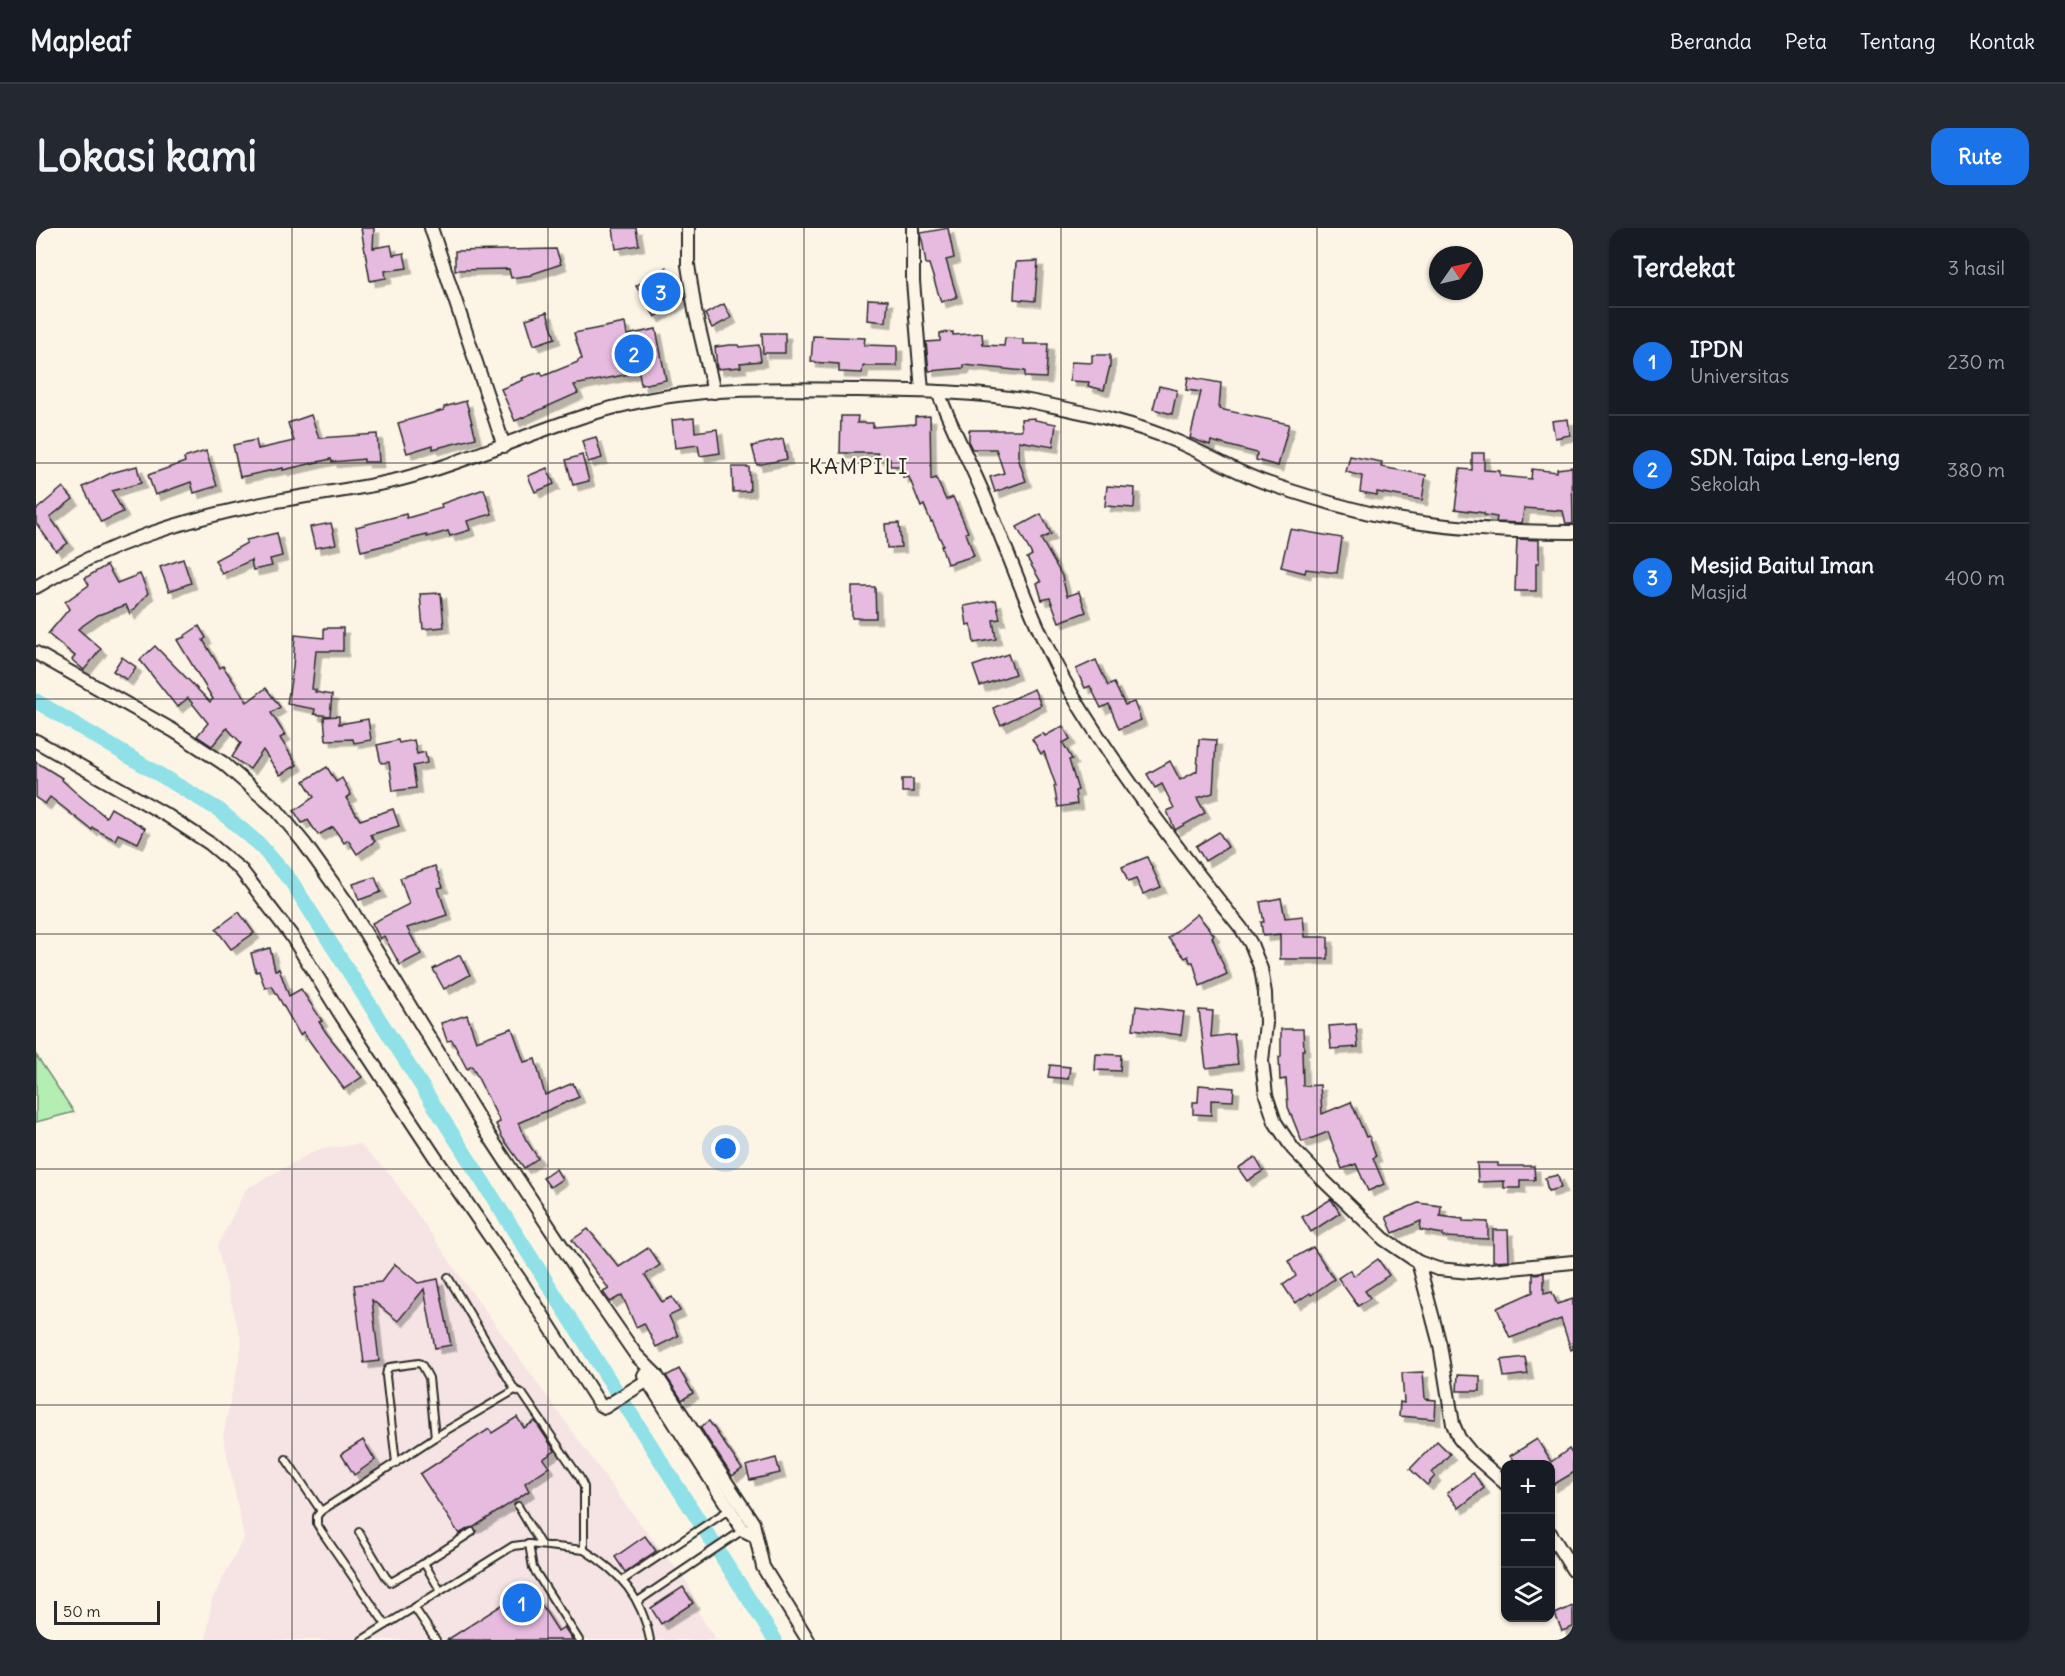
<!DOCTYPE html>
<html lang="id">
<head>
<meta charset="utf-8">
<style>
  body { margin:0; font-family:Delius,sans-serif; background:#242831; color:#f1f3f6 }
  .controls { position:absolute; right:18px; bottom:18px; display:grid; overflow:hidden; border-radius:12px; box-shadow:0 2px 4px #0004 }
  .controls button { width:54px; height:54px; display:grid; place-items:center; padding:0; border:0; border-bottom:2px solid #363941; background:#171b24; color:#f1f3f6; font:30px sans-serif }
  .compass { position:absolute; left:1393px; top:18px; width:54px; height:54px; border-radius:50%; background:#171b24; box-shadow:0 2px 4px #0004; rotate:56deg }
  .scale { position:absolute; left:18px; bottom:15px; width:106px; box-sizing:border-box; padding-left:6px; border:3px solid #2b2b2b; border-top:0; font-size:16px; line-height:21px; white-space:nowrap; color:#2b2b2b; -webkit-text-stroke:4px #fcf5e5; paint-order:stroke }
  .you { position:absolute; left:690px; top:921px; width:21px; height:21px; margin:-15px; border:4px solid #fff; border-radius:50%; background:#1a73e8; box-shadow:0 0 0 9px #1a73e833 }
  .badge { display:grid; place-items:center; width:39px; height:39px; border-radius:50%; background:#1a73e8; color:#fff; font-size:20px; font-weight:700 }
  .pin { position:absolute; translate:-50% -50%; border:3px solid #fff; box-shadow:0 2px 6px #0006 }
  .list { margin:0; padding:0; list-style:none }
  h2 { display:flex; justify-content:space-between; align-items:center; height:78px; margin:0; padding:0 24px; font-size:26px }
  h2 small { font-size:20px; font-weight:400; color:#9ea1a6 }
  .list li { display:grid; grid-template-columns:39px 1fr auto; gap:18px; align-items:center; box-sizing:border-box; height:108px; padding:0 24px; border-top:2px solid #363941 }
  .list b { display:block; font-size:22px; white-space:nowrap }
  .list p { margin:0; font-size:20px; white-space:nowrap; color:#9ea1a6 }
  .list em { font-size:20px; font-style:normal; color:#9ea1a6 }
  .icon { flex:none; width:33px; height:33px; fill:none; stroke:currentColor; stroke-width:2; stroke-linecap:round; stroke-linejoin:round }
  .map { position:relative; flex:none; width:1537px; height:1412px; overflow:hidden; border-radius:18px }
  header { display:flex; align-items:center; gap:36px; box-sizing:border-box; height:84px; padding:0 30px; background:#171b24; border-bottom:2px solid #363941 }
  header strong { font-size:28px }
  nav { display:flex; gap:33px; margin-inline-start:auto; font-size:21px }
  .intro { display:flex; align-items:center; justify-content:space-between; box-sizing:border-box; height:144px; padding:0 36px }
  h1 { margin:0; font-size:42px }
  .button { padding:15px 27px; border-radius:18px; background:#1a73e8; color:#fff; font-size:21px; font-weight:700 }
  main { display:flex; gap:36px; padding:0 36px }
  aside { flex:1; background:#171b24; border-radius:18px; box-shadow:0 2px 4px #0004 }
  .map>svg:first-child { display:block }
</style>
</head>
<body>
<header>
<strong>Mapleaf</strong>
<nav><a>Beranda</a><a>Peta</a><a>Tentang</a><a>Kontak</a></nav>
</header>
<div class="intro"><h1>Lokasi kami</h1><a class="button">Rute</a></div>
<main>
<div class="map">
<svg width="1537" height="1412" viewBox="0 0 1537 1412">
  <defs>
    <filter id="shadow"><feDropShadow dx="5.5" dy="5.5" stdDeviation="0" flood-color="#0004"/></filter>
  </defs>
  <rect width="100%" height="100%" fill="#fcf5e5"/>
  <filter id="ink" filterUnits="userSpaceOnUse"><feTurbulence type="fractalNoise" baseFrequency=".0167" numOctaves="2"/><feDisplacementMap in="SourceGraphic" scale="12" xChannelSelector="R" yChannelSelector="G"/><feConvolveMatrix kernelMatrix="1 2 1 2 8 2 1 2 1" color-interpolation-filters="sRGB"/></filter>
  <g filter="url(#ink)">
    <!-- built -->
    <path fill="#f6e4e4" d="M324,916l30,30 73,106 165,228 60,75 10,29 18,28h-510l6,-41 32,-62 -21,-101 19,-92 -25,-97 29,-58 70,-39z"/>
    <!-- green -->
    <path fill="#b5eeb3" stroke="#708c6f" stroke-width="1.5" d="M0,827l38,57 -38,10z"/>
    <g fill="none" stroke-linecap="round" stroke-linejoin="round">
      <!-- canal -->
      <path stroke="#8fe0e7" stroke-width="15" d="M0,473l183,109 40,34 32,37 484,759"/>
    </g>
    <!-- building -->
    <g fill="#e7bbe0" stroke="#2b2b2b" stroke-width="1.5" filter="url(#shadow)">
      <path d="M325,0h13l-1,20 18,-3 2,10 11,-2 3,15 -22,3 1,7 -16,3z"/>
      <path d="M577,0h23l3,17 -23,4z"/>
      <path d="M912,0l6,30 -8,2 11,37 -16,5 -12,-38h-3l-5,-31z"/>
      <path d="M520,21l5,15 -29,10v1l-21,3 -2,-9 -54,1v-19z"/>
      <path d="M1002,33l-3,40 -21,-2 2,-37z"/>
      <path d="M630,39l19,32 -30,18 -19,-31z"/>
      <path d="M832,71l20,1 -2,22 -19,-2z"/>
      <path d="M688,76l7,14 -19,10 -7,-14z"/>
      <path d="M511,84l8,26 -21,7 -8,-26z"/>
      <path d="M589,95l2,12 29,-6 10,51 -25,5 -2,-13 -65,13 4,8 -63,28 -14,-32 22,-9 -1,-2 19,-6 2,4 35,-14v-2l4,-1 -8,-26z"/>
      <path d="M917,104v3l29,-2 1,12 21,1 1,-8 18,1v5h25l-2,34 -21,-1v-6l-61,-6v3l-35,3 -3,-29 14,-1v-8z"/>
      <path d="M726,105h23v20h-22z"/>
      <path d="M777,108l52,2 -1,7 33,1v20h-34l-1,7 -23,-1v-8l-28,-2z"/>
      <path d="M693,117h9l1,2 20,-2 2,16 -21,2 1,4 -24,2 -2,-22z"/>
      <path d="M1056,127h18v11l-6,24 -16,-4 1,-4 -19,-1 1,-19 21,1z"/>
      <path d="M1152,149l33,6 -2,26 70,15 -11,42 -22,-6 1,-7 -46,-12 -1,4 -20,-7 11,-46 -15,-2z"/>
      <path d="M1123,158l18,4 -5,24 -19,-5z"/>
      <path d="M430,173l10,37 -43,11v-4l-26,8 -9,-30 46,-13v-3z"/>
      <path d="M275,187l8,23 58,-4 2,28h-15v-3l-32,3 -1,-3 -48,11v-2l-43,9 -7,-32 23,-5 2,9 36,-8 -6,-18z"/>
      <path d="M805,188h17l-1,7h16v4l42,-3v-7l15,-1 1,64 5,-2 10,22 7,-3 15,35 -2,1 8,23 -27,8 -6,-18 2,-1 -11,-24 -1,1 -7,-17 -3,2 -12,-30 -6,1v-12h-13v-8h-12v-5h-38z"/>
      <path d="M658,190l1,14 22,-3 3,24 -20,3 -2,-11 -23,3 -3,-28z"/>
      <path d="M999,190v2l21,4 -3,23 -34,-6v20l7,20 -31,11 -5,-15 14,-4 -8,-24h-24l-3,-6v-13h53l-1,-11z"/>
      <path d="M1532,191l2,16 -15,3 -3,-17z"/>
      <path d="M560,209l6,21 -14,4 -6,-21z"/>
      <path d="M747,211l4,20 -30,6 -5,-19z"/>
      <path d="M170,223l11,35 -23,7 -3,-11 -36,13 -7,-20 37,-13 -1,-4z"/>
      <path d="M1436,225h12v17l16,1v5l31,3 1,-10 25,3v-3l15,-2 1,57h-7l-3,-13 -39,-3 -2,15 -26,-1 1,-5 -13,-2v-2l-29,-4 5,-40 12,1z"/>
      <path d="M546,227l7,26 -16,4 -7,-25z"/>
      <path d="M1314,228l32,6 -1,5 45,8 -4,25 -45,-8v3l-17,-3 2,-16 -16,-4z"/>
      <path d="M101,238l4,17 -29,8 11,21 -22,10 -18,-35 28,-14z"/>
      <path d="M696,239h17l1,24 -17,1z"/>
      <path d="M511,240l7,16 -19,8 -7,-16z"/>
      <path d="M1071,258l28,2 -1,20 -29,-2z"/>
      <path d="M27,259l10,12 -23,18 18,26 -12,8 -20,-28v-13z"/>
      <path d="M448,261l8,25 -25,7 3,9 -20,6 -2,-5 -21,6v-2l-66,16 -5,-24 50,-13 1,4 35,-10 -1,-4z"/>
      <path d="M1005,286l10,20 -10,5 21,37 5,20 12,-4 7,20 -27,10 -9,-24 -8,2 -5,-17 4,-1 -14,-24 5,-3 -15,-28z"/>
      <path d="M295,295l5,21 -21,4 -5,-21z"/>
      <path d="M863,295l2,24 -14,1 -2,-24z"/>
      <path d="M1254,301l52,9 -5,35 -31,-4 -1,4 -24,-6z"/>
      <path d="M241,305l5,23 -12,3 2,7 -19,4 -2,-10 -29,14 -7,-14 32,-17 -1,-3z"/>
      <path d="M1481,311l22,1v23h-3v28h-21z"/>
      <path d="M147,331l8,24 -22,8 -9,-24z"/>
      <path d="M71,337l10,18 23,-9 8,19 -18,21 -4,-9 -28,10 -20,14 23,20 -17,21 -12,-10 3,-4 -27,-22 21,-25 -4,-7 24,-17 -4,-7z"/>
      <path d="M816,359h23l1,31h-24z"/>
      <path d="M405,365l3,34 -21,2 -3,-35z"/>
      <path d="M960,372l4,19 -7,1 3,19 -22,4 -3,-19 -4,1 -3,-19z"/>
      <path d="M163,398l7,12 -3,2 17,28 3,-2 24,36 19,-14 14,19 -9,6 14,22 -5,3 17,27 -17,10 -17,-25 -13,19 -18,-12 9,-14 -14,-15 -15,18 -15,-10 11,-13 -20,-25 -11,9 -37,-47 15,-14 55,56 3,-3 -36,-59 8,-3 -1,-1z"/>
      <path d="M288,400h19v23h-27l-4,38 4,1 -1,2 17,3 -2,21 -16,-2 1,-5 -28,-5 6,-36 2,-33 29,3z"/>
      <path d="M972,426l7,20 -35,12 -7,-20z"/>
      <path d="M86,429l14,10 -9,13 -14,-9z"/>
      <path d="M1060,432l12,26 6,-3 11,22 9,-3 7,18 -22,9 -10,-25 -8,4 -11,-22 -5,2 -9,-19z"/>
      <path d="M998,461l7,16 -40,20 -8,-17z"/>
      <path d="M303,488v8l29,-5 3,21 -17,3 -1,-4 -27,1 -2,-23z"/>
      <path d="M1027,498l7,13 -7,4 9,16 -3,1 9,30 -3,1 2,13 -19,3 -4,-21h2l-12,-34 -3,2 -9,-15 11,-6 2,3z"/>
      <path d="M1163,511l17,1 -3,53 -16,5 8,15 -30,17 -8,-19 7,-3 -12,-24 -7,4 -8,-14 23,-13 10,19 17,-9z"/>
      <path d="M362,512l1,3 15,-3 3,14 8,-2 2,11 -14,3 3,22 -23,3 -4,-29 -8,1 -4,-18z"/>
      <path d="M0,534l26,16 -1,1 13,12 32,26 5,-9 34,20 -7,15 -20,-9 -3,6 -22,-12 -1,2 -42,-33 -5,7 -9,-6z"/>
      <path d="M291,539l9,15 6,-4 9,17 -5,3 14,22 33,-11 6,17 -29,9 5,6 -18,13 -9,-14 -4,3 -11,-16 -15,8 -10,-15 -6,3 -8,-12 20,-14 -10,-16z"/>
      <rect x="866" y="551" width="11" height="13"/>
      <path d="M1183,604l9,15 -23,14 -9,-15z"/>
      <path d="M1111,629l14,30 -18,7 -7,-15 -8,3 -6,-15z"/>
      <path d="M399,638l8,21 -5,1 9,27 -40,13 14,26 -21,11 -16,-29 -4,3 -8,-16 37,-19 -9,-26z"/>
      <path d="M339,649l6,15 -22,8 -6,-16z"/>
      <path d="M1245,670l4,20 18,-2 2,21h23v22h-48v-25l-17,2 -2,-14h3l-4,-20z"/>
      <path d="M203,684l15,21 -23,16 -15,-20z"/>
      <path d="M1161,686l17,21 -2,2 15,37 -27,12 -7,-24h-3l-2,-6 -3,2 -17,-20z"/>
      <path d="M234,720l5,22 4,-1 10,27 12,-7 21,32 -3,1 8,12 35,43 -18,12 -41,-57 -3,3 -28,-49 -7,2 -6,-17 -3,1 -5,-19z"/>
      <path d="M424,727l10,20 -26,14 -11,-20z"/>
      <path d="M1100,778l48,6 -3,23 -48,-6z"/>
      <path d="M1163,782l14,1 -2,26 23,-3 4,30 -32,4z"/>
      <path d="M431,787l9,26 36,-13 12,34 11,-3 10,36 28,-12 6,14 -61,26 8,17 12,18 -14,10 -22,-31 -6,-13 4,-2 -28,-56 -5,3 -15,-29 -5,1 -6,-18z"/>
      <path d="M1320,796l2,23 -27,2 -2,-23z"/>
      <path d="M1245,801h22l1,21h-2l1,36 17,-1 2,29 29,-12 15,35 3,-1 7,20 -3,2 11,26 -16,7 -12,-27 -14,5 -14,-37 -26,10 -14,-35 -2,-28 -6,1 -1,-23h2z"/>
      <path d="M1060,826l25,1 -1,16 -25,-1z"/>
      <path d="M1014,837l20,2 -2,12 -20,-2z"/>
      <path d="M1163,857l35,3 -1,13 -22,-1v15l-18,-1v-12h5z"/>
      <path d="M1219,929l8,14 -16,10 -9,-13z"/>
      <path d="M1441,935h21v3h36l1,14h-15v8h-16v-7l-26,1z"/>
      <path d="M520,941l6,10 -12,8 -7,-9z"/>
      <path d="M1522,947l3,13 -13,3 -3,-13z"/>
      <path d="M1295,971l9,14 -29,19 -9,-15z"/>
      <path d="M1382,975l23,3 -1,10 23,3v2l25,1v17l-45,-2v-3l-23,-4 1,-9 -28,12 -7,-16z"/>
      <path d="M552,1001l31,38 29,-19 12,17 -15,10 17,27 10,-5 8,14 -11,5 9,20 -22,11 -12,-24 -8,4 -14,-32 -12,7 -7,-10 6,-3 -37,-49z"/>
      <path d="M1457,1002h15l1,30 -16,1z"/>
      <path d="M1277,1019l21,32 -23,16 -1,-2 -15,10 -12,-18 13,-9 -8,-15z"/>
      <path d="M1342,1031l11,16 -24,16 5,7 -12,8 -20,-28 12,-8 4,6z"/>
      <path d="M359,1036l23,19 20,-4 13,66 -16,3 -11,-59 -26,32 -26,-21 7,61 -15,2 -10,-78 27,-3z"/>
      <path d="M1508,1045v21l8,-2 5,12 16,-5v50l-2,1 -10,-31 -51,19 -13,-30 36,-16v-18z"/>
      <path d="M1489,1129l3,17 -24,3 -3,-17z"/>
      <path d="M643,1141l14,24 -11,7 -16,-24z"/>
      <path d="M1387,1144l2,27 11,1 -1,19 -36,-3 1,-14 4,1 -2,-30z"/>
      <path d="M1422,1147l22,1v15h-23z"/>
      <path d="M481,1189l7,11 11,-7 20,30 -12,8 6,8 -24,16 4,8 -55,36 -5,1 -10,6 -39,-60 69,-45 3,4z"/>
      <path d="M673,1193l33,48 -10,7 -32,-49z"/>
      <path d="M1501,1211l14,23 18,-13 4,6v18l-22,13v-22h-35l-6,-8z"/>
      <path d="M327,1212l12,20 -21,15 -13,-21z"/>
      <path d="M1401,1213l13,13 -18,19 3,3 -8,9 -17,-16z"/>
      <path d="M740,1230l4,15 -30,7 -4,-14z"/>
      <path d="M1437,1245l11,15 -25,20 -12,-15z"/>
      <path d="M609,1308l11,15 -31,21 -10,-15z"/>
      <path d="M494,1359l28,44 6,-4 9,13h-126z"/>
      <path d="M647,1359l10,16 -32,21 -10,-16z"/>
      <path d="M1537,1378v21l-11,4 -7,-17z"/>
    </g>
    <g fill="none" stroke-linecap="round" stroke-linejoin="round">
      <defs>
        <g id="lane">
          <path d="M412,1049l67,113 7,3 58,85 4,9v63c37,23 58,47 66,90"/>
          <path d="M250,1231l35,52"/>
          <path d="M360,1235l-10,-87 1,-6 3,-3 29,-4 3,2 7,13 6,59"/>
          <path d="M482,1278l23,39"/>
          <path d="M323,1304l27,45 5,5 33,-19"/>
          <path d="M493,1316l4,24 46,72"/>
          <path d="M587,1352l107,-71"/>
          <path d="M404,1362l-16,-27 48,-31"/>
          <path d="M602,1373l105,-71"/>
          <path d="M378,1379l22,33"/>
          <path d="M350,1397l127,-79 16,-2 55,6"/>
          <path d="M326,1412l24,-15 -64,-93 -5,-8v-8l4,-5 114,-74 80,-47"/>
        </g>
        <g id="street">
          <path d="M395,0l73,218"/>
          <path d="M652,0v37l7,46 19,81"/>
          <path d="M877,0v53l9,110"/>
          <path d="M902,164c14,37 33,72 48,108 28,66 50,134 87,196 49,81 108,158 168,232l10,16 10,25 4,24 1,30 -4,38 4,34 9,27 18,27 31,32 60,58 34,23 20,7 32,3 103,-10"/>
          <path d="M0,359c72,-44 149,-68 231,-84 47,-10 95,-13 142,-26 74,-20 144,-56 219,-73 75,-18 155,-15 231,-14 58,1 118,1 175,12 47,10 95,19 139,38 32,13 62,32 94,43 50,17 103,33 155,40 50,7 100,9 151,9"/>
          <path d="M0,425l138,78 49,32 53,46 28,34 43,60 141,231 94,143 54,78 20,20 97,148 10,44 45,73"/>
          <path d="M0,513l132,75 41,27 32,27 50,65 50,80 94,142 87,126 78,122 5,2 51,-32"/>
          <path d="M1382,1034l22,83 13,79 6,14 13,16 34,30"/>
          <path d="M608,1147l99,155 12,6"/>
          <path d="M1514,1305l23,37"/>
        </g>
      </defs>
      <!-- lane casing -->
      <use href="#lane" stroke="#2b2b2b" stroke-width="10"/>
      <!-- street casing -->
      <use href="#street" stroke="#2b2b2b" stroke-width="16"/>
      <!-- lane -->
      <use href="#lane" stroke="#fcf5e5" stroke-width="6"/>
      <!-- street -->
      <use href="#street" stroke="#fcf5e5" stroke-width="12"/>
    </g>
  </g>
  <!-- grid -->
  <path fill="none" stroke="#2b2b2b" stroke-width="1.5" stroke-opacity="0.55" d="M256,0v1412M512,0v1412M768,0v1412M1025,0v1412M1281,0v1412M0,235h1537M0,471h1537M0,706h1537M0,941h1537M0,1177h1537"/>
  <g text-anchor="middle" stroke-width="4.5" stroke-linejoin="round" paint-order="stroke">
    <!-- quarter labels -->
    <g font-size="22" letter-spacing="1.5" fill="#2b2b2b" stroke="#fcf5e5">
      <text x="823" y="246">KAMPILI</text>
    </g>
  </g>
</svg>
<div class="controls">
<button>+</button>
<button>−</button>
<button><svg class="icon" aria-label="layers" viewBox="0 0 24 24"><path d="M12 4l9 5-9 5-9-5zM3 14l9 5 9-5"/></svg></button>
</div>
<svg class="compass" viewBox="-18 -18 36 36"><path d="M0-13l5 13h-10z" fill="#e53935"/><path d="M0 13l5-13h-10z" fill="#9ea1a6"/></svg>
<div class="scale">50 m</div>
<div class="you"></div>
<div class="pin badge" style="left:486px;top:1375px">1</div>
<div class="pin badge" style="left:598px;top:126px">2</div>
<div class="pin badge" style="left:625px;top:64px">3</div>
</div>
<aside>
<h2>Terdekat<small>3 hasil</small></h2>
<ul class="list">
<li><span class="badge">1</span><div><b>IPDN</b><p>Universitas</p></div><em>230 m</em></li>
<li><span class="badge">2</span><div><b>SDN. Taipa Leng-leng</b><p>Sekolah</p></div><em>380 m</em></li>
<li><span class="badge">3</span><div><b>Mesjid Baitul Iman</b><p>Masjid</p></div><em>400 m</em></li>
</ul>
</aside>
</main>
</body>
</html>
